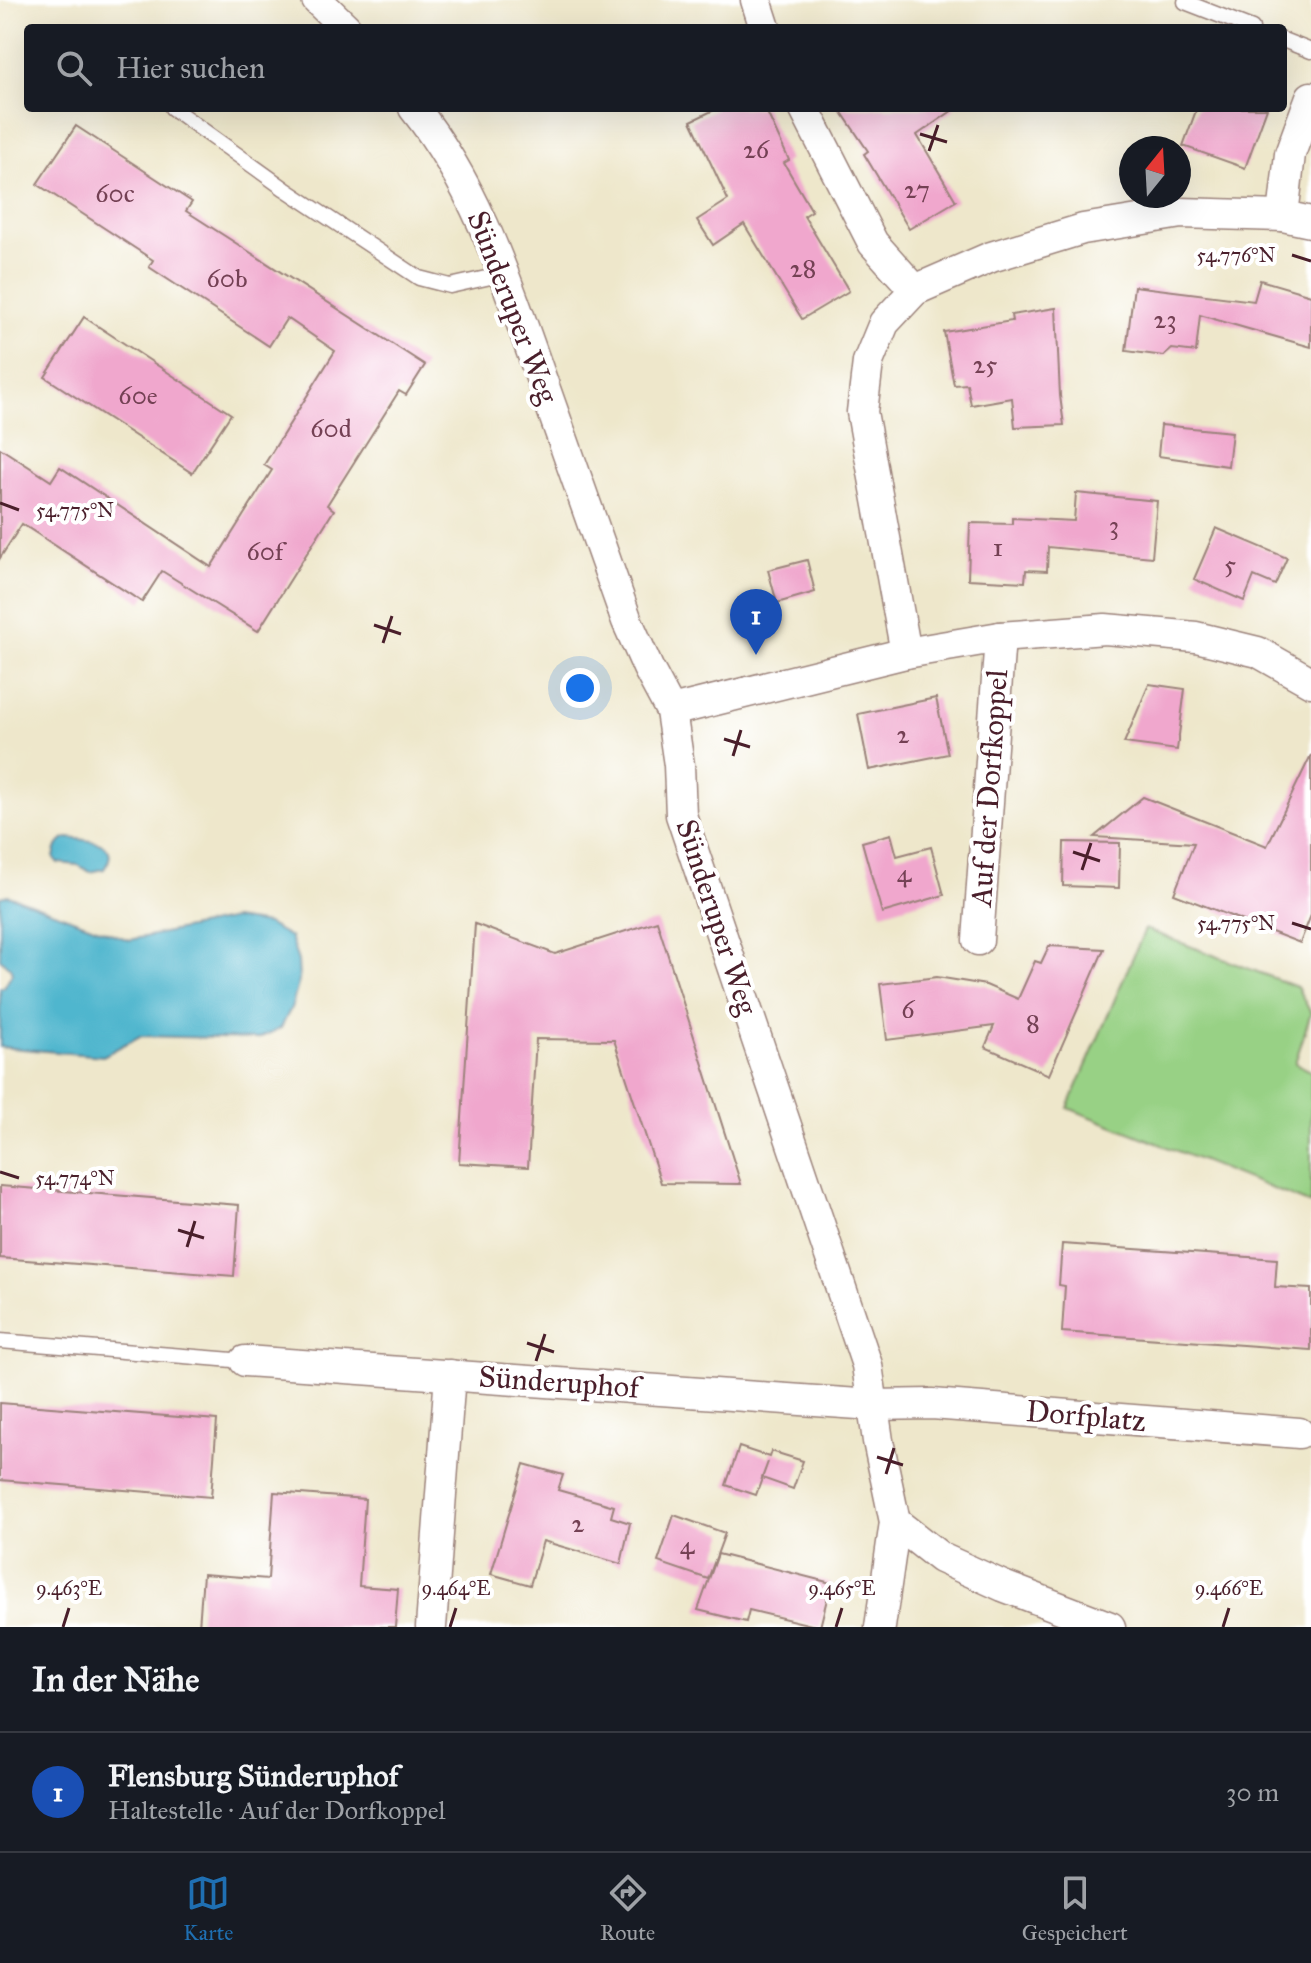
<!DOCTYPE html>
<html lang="de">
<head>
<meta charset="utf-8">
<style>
  body { margin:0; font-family:"IM FELL Great Primer",serif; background:#20242c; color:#f1f3f6 }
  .compass { position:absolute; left:1119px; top:136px; width:72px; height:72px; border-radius:50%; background:#171b24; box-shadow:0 8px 32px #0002; rotate:18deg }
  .you { position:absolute; left:580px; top:688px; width:28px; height:28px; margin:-20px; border:6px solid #fff; border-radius:50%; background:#1a73e8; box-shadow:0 0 0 12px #1a73e833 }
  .badge { display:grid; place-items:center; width:52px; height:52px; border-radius:50%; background:#1f6fb2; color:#fff; font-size:26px; font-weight:700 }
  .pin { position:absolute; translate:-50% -66px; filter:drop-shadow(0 2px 4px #0008) }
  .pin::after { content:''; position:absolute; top:42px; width:28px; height:24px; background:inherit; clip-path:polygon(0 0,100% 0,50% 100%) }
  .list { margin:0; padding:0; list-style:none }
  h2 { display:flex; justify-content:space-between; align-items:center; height:104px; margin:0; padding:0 32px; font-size:34px }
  h2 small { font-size:26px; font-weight:400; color:#9ea1a6 }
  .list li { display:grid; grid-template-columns:52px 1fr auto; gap:24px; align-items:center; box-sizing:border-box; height:120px; padding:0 32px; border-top:2px solid #363941 }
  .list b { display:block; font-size:30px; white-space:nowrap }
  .list p { margin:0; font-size:26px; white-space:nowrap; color:#9ea1a6 }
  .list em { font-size:26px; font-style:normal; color:#9ea1a6 }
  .icon { flex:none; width:44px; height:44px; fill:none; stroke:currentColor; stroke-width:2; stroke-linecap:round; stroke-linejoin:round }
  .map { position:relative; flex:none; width:1311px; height:1627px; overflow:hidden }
  .search { position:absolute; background:#171b24; box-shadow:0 8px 32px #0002; left:24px; right:24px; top:24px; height:88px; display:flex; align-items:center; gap:20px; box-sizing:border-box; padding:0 28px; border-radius:8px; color:#9ea1a6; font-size:30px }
  .sheet { height:224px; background:#171b24 }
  nav { display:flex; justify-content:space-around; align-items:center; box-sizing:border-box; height:112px; border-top:2px solid #363941; background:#171b24; font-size:22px; color:#9ea1a6 }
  nav a { display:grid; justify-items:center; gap:4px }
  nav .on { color:#1f6fb2 }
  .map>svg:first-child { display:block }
</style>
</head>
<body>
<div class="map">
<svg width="1311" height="1627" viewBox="0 0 1311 1627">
  <rect width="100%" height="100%" fill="#fff"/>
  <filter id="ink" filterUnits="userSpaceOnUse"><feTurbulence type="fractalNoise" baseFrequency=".0125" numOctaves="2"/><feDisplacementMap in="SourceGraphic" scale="16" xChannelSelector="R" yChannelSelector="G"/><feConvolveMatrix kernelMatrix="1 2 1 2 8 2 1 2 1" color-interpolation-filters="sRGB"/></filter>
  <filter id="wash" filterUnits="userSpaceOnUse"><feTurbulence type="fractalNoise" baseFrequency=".006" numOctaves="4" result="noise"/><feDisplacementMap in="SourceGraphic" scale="32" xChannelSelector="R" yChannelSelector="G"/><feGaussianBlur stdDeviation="1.8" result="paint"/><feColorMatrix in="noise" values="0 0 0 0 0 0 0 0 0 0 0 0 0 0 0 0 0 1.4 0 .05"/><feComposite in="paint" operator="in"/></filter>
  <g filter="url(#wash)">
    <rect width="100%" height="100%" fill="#eee7cb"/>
    <!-- green -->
    <path fill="#98d185" stroke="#717858" stroke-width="2" d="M1145,929l152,58 14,26 -16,50 16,8v133l-243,-96z"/>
    <!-- water -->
    <g fill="#50b6ce" stroke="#4d6a7c" stroke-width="2">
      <path d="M68,838c18,2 56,3 36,31l-14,3 -12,-7 -20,-2 -4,-5c2,-11 3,-16 14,-20z"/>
      <path d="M8,895l121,45 104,-21 34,5 23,13 8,24 1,20 -7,25 -11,22 -24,11 -117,-3 -37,20 -103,-9v-60h4l8,-14 -2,-6 -10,-8v-62z"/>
    </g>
    <g id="blocks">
      <!-- building -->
      <g fill="#f0a7cd">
        <path d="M718,108h47l24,52 -5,3 28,48 -8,5 45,75 -47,28 -58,-95 -31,21 -16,-25 31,-20 -37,-79z"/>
        <path d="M839,108h117l-39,27 39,66 -47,28 -45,-75 4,-3z"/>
        <path d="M1197,108h70l-22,60 -62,-22z"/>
        <path d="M76,126l116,76 -6,9 239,154 -19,30 -7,-4 -72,114 7,5 -76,121 -96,-60 -20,31 -120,-78 -22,34v-110l51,33 9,-14 151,100 61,-97 -8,-5 71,-114 -48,-33 -18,28 -120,-79 4,-7 -116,-76z"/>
        <path d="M1260,280l51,15v52l-111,-32 -4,37 -24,-3 -8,7 -38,-5 8,-65 120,15z"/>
        <path d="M1056,308l4,88 4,29 -49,2 -3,-29 -41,7 -4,-21 -13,1 -10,-53 68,-11 -1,-6z"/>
        <path d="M84,317l147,97 -39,59 -147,-96z"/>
        <path d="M1161,425l71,7 -4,34 -70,-10z"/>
        <path d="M1076,493l81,8 -5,56 -104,-10 -1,24 -21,-1 -1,12 -57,-3 2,-56 42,1v-6l62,3z"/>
        <path d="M1216,528l71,30 -12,27 -21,-9 -10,25 -50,-22z"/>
        <path d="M807,560l8,32 -38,11 -9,-33z"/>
        <path d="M1149,684l36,5 -8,61 -53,-7z"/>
        <path d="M936,698l12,56 -79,16 -11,-56z"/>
        <path d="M1311,755v160l-11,28 -126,-49 20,-51 -100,-6 49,-40 124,49z"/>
        <path d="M891,834l6,22 34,-9 13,48 -62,18 -20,-71z"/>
        <path d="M1064,842l56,1 -1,45 -56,-2z"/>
        <path d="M657,921l84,263 -80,-1 -47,-143 -78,-1 -8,128 -69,-4 16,-239 80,30z"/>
        <path d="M1049,946l55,3 -55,126 -64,-28 9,-21 -107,14 -7,-56 57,-7 49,8 32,14 17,-38 6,2z"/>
        <path d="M0,1186l239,19 -5,71 -234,-18z"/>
        <path d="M1062,1244l215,15 -2,28 36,2v61l-249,-18 3,-46 -6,-1z"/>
        <path d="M0,1403l217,17 -6,77 -211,-17z"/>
        <path d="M739,1447l30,10 2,-6 32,10 -10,28 -31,-11 6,-16 -12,33 -30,-10z"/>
        <path d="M524,1464l39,11 -5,15 56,16 -3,11 19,6 -9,41 -78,-23 -13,44 -39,-11z"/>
        <path d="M274,1492l91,7 -6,87 39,3 -3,38h-196l4,-53 65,5z"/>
        <path d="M674,1515l51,18 -17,46 -50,-17z"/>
        <path d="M718,1554l113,29 -11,44 -71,-17 -3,12 -48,-12z"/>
      </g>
    </g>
  </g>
  <g filter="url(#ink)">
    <use href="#blocks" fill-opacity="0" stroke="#9c837b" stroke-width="2"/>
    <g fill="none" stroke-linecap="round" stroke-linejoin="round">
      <defs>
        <g id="lane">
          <path d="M1185,2l67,26"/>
          <path d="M1283,40l28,11"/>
          <path d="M172,108l113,81 134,89 31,8 54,-12"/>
          <path d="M0,1341l245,20"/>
        </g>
        <g id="street">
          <path d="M317,0l29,28"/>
          <path d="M756,0l9,28"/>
          <path d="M414,108c63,79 93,174 126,267 29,82 58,164 87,246l21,47 23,43 8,54 2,50 186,550 11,76 17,81 -15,105"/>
          <path d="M804,108l69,135 42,47"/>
          <path d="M1283,216l7,-62 21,-57"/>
          <path d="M906,653l-44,-241 6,-50 16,-39 31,-33 76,-33 92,-28 98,-16 102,3 28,6"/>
          <path d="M671,711l235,-58 94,-16 105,-8 91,8 62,15 53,30"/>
          <path d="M978,940l22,-303"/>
          <path d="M245,1361l628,44 59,-1 367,29"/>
          <path d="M895,1522l46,36 62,28 107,41"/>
          <path d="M431,1627l19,-252"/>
        </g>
      </defs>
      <!-- lane casing -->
      <use href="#lane" stroke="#9c837b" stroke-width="17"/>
      <!-- street casing -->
      <use href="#street" stroke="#9c837b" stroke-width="33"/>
      <!-- lane -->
      <use href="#lane" stroke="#fff" stroke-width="14"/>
      <!-- street -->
      <use href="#street" stroke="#fff" stroke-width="30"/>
    </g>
  </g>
  <!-- ticks -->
  <path fill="none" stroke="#4a1f2b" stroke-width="3" d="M920,134l27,8M929,151l9,-26M1292,255l19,6M0,503l19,7M374,625l27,9M383,643l9,-27M724,739l26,8M733,756l8,-26M1073,852l27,9M1082,870l9,-27M1292,923l19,6M0,1172l19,6M178,1230l26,8M187,1247l8,-26M527,1343l27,9M536,1361l9,-27M877,1457l26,8M886,1474l8,-26M63,1627l6,-19M450,1627l6,-19M836,1627l6,-19M1223,1627l6,-19"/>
  <g text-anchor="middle" stroke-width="8" stroke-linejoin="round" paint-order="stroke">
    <!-- number labels -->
    <g font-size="26" fill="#744154">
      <text x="756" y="158">26</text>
      <text x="917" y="198">27</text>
      <text x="115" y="202">60c</text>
      <text x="803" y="277">28</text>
      <text x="227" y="287">60b</text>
      <text x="1165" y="328">23</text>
      <text x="985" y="373">25</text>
      <text x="138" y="404">60e</text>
      <text x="331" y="437">60d</text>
      <text x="1114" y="534">3</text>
      <text x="998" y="556">1</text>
      <text x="265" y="560">60f</text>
      <text x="1230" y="573">5</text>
      <text x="903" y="743">2</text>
      <text x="904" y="882">4</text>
      <text x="908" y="1018">6</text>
      <text x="1033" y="1032">8</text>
      <text x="578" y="1532">2</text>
      <text x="687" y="1554">4</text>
    </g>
    <!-- street labels -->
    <g font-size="30" fill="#4a1f2b" stroke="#fff">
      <text transform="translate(513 307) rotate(69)" y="10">Sünderuper Weg</text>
      <text transform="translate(989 788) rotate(-86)" y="10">Auf der Dorfkoppel</text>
      <text transform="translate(717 917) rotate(72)" y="10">Sünderuper Weg</text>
      <text transform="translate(559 1382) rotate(4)" y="10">Sünderuphof</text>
      <text transform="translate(1086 1416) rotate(5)" y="10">Dorfplatz</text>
    </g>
  </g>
  <g font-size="20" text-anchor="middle" fill="#4a1f2b" stroke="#fff" stroke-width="8" stroke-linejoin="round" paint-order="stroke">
    <text x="1236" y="262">54.776°N</text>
    <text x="75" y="517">54.775°N</text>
    <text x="1236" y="930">54.775°N</text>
    <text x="75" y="1185">54.774°N</text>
    <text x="842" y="1595">9.465°E</text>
    <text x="69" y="1595">9.463°E</text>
    <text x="456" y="1595">9.464°E</text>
    <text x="1229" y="1595">9.466°E</text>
  </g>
</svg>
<svg class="compass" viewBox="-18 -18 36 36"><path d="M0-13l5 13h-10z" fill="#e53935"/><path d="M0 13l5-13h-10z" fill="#9ea1a6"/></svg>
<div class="you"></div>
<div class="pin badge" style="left:756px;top:655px;background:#1a4fb4">1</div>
<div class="search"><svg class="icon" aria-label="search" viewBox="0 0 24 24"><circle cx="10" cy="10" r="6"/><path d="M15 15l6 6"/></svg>Hier suchen</div>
</div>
<section class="sheet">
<h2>In der Nähe<small></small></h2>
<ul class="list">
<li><span class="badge" style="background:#1a4fb4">1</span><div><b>Flensburg Sünderuphof</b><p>Haltestelle · Auf der Dorfkoppel</p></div><em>30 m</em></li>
</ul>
</section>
<nav>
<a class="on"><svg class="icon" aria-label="map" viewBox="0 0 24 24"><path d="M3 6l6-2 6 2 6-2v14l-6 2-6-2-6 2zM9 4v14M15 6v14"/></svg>Karte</a>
<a><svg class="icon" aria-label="directions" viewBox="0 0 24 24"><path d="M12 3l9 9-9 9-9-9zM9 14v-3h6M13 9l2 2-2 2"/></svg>Route</a>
<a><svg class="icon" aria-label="saved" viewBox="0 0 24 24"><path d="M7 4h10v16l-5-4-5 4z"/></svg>Gespeichert</a>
</nav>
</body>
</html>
